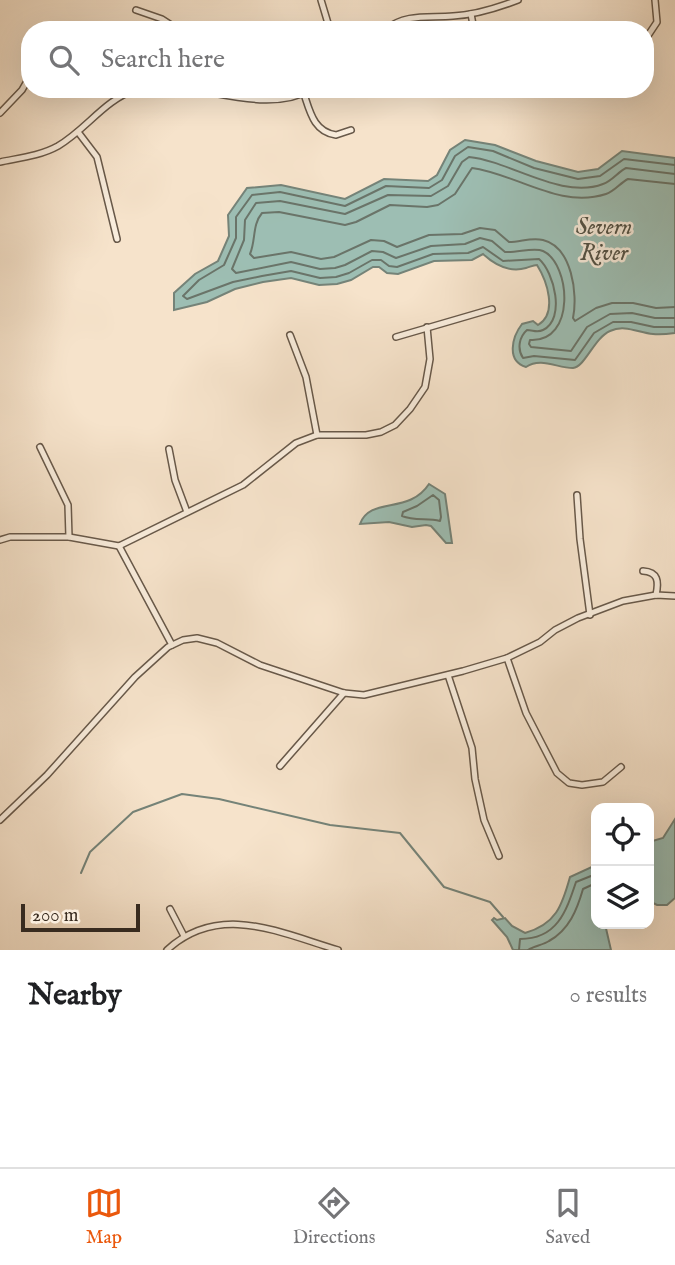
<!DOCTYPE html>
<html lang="en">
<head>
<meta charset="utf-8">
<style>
  body { margin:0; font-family:"IM FELL English",serif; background:#f2f2f2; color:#202124 }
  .controls { position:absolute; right:21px; bottom:21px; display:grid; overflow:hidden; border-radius:14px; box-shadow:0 7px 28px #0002 }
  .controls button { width:63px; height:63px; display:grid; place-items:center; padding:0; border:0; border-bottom:2px solid #e0e0e0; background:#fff; color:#202124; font:35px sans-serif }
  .scale { position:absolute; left:21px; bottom:18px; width:119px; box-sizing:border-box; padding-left:7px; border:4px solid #382b1f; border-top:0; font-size:19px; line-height:24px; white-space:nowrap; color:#382b1f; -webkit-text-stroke:5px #f9eddd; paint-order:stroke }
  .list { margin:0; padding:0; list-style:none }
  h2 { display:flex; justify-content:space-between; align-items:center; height:91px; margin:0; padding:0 28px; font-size:30px }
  h2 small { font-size:23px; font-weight:400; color:#757577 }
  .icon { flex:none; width:38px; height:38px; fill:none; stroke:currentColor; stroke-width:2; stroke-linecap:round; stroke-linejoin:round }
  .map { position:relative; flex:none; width:675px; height:950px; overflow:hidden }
  .search { position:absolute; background:#fff; box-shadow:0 7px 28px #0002; left:21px; right:21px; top:21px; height:77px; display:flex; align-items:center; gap:18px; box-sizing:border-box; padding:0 24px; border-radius:28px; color:#757577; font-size:26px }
  .sheet { height:217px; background:#fff }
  nav { display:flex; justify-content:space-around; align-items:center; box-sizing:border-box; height:98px; border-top:2px solid #e0e0e0; background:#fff; font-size:19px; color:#757577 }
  nav a { display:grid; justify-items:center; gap:4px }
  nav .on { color:#ea580c }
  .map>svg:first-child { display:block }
</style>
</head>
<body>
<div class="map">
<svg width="675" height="950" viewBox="0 0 675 950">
  <rect width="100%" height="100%" fill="#f6e3cb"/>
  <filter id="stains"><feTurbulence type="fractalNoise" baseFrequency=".00286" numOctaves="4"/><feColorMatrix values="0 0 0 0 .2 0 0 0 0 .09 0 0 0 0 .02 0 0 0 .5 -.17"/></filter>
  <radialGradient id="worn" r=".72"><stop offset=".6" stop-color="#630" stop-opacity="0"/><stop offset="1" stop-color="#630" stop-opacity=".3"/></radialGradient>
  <!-- water -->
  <g fill="#9dbeb3" stroke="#758378" stroke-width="2">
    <path d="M465,140l30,5 41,16 42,11 20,-3 24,-18 53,7v175c-7,1 -15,2 -22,1 -14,-1 -28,-10 -43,-3 -16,7 -25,36 -37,37 -16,0 -32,-11 -47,-1 -20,-6 -14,-30 -4,-43l11,-3 5,4c20,-12 9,-44 -1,-60 -4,0 -7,2 -11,3 -17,5 -31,-3 -43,-14l-11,6 -38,1 -36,13 -11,-1 -8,-6h-6l-22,13 -14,4 -18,1 -28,-7 -28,4 -28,7 -28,13 -33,8v-17l21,-19 23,-13 11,-25 -1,-21 19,-27 34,-3 64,14 39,-20 44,2 9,-6 13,-25z"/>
    <path d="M429,484l16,10 7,49h-6l-15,-17 -5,-1 -14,2 -23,-5 -29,2c10,-28 49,-9 69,-40z"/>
    <path d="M675,819v79l-8,7h-10l-8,-4v-59l14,-4z"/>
    <path d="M596,865v59h9l6,26h-98l-6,-13 -15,-17 2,-2 3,2 8,-2 7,8 13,7c31,-9 37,-27 45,-56z"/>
  </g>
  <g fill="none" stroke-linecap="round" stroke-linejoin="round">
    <!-- shore -->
    <g stroke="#6a7469" stroke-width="2">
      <path d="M675,165l-51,-6 -24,17 -22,3 -44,-11 -41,-17 -25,-4 -13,9 -13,24 -13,8 -43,-2 -41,20 -65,-14 -28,3 -16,22v21l-12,27 -25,15 -16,16 4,3 46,-17 29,-6 29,-5 29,7 16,-1 13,-4 23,-13h9l8,6 8,1 36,-13 35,-1 15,-6 20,14 36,-2c15,13 27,60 4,71 -6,3 -10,0 -16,0 -8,7 -10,19 -4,28l11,-2 41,4 19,-27 19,-11h18l23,5h21"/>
      <path d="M675,174l-49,-6c-8,4 -14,13 -23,16 -41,16 -93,-23 -134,-27l-7,5 -14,24 -17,10 -43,-1 -43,19 -65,-13 -24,2 -11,17 -1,20 -12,29 4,4 55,-11 29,7 15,-1 10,-3 27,-14 11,1 13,6 35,-12 34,-2 15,-6 12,3 13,11c12,1 29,-5 38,-1 28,13 33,92 -13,89l-1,4 2,3 40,4 16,-24 23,-13 22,-1 23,5h20"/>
      <path d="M675,184l-47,-5c-8,4 -13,12 -22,15 -47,15 -89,-20 -134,-26l-17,26 -17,11 -11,2 -37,-2 -34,17 -11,3 -66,-13 -17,1c-10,12 -6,27 -12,41l4,4 37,-6 30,7 13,-2 37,-17 13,1 13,6 32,-12 33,-1 18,-6 15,2 14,12c12,0 22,-5 34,-2 29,7 35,54 30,78l2,3 21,-13 16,-5h21l23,5 19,-1"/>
      <path d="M433,495l6,5 2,17 -1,4c-13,-3 -26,0 -38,-5l1,-4 14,-6z"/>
      <path d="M519,950l1,-11c37,0 46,-27 56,-57l20,-8"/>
      <path d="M528,950c6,-4 15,-5 21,-9 20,-11 28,-31 34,-52l13,-6"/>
    </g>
    <!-- stream -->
    <path stroke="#758378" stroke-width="2" d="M81,873l9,-21 43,-40 49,-18 37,5 111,26 70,8 44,54 46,15 13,15"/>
    <defs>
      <g id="minor">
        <path d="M321,0l9,30"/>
        <path d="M136,10l26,9 17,11"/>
        <path d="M471,14l3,16"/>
        <path d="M384,30c23,-17 43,-12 69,-14 22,-1 44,-8 65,-16"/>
        <path d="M645,40l12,-18 -2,-22"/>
        <path d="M190,89c41,6 84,21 123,0"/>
        <path d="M304,94c6,18 10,38 32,41l15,-5"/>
        <path d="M0,113l22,-23 8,-14"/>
        <path d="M78,132l19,25 20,82"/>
        <path d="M0,162c19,-4 40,-6 58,-16 29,-17 46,-46 79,-57"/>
        <path d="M290,335l16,42 11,58"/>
        <path d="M396,337l96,-28"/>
        <path d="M40,447l28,58 1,32"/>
        <path d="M169,449l6,31 12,32"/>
        <path d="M577,495l3,44 10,76"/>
        <path d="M0,540l10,-3h59l50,9 124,-61 53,-42 21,-8h49l15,-3 14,-7 15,-16 15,-22 5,-28 -3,-32"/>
        <path d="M119,546l53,99"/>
        <path d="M643,571c15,1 16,10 13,24"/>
        <path d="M507,658l19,55 31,60 12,10 13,2 21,-3 18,-15"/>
        <path d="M448,675l24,73 3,31 9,41 15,36"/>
        <path d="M280,766l64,-73"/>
        <path d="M0,820l47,-45 88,-98 33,-30 15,-7 14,-2 20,5 43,22 84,28 20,2 99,-24 44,-13 33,-16 15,-12 23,-12 45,-17 33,-6 19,1"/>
        <path d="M170,909l14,27"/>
        <path d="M167,950c53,-48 113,-17 171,0"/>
      </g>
    </defs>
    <!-- minor casing -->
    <use href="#minor" stroke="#68594a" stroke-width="8"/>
    <!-- minor -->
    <use href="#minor" stroke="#f9eddd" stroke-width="5"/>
  </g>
  <g text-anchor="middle" stroke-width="5" stroke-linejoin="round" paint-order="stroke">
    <!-- water labels -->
    <g font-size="23" font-style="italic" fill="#515044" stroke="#f9eddd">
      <text x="604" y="234">Severn<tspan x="604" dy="26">River</tspan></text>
    </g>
  </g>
  <rect width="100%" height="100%" filter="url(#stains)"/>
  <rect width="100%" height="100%" fill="url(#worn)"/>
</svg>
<div class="controls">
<button><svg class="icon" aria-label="locate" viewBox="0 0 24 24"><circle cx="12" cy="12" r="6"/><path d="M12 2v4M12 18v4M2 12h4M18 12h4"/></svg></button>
<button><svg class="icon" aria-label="layers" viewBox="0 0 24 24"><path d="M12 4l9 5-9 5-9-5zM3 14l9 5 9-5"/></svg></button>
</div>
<div class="scale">200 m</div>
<div class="search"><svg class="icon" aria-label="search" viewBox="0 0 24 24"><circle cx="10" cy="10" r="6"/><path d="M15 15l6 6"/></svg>Search here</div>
</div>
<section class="sheet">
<h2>Nearby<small>0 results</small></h2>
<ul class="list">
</ul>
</section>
<nav>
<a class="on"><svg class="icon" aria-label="map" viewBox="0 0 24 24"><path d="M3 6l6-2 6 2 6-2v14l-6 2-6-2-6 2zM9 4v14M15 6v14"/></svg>Map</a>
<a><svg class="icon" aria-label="directions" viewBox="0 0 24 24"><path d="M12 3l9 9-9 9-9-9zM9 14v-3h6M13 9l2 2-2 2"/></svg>Directions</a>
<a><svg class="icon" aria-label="saved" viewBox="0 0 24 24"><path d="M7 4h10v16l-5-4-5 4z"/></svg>Saved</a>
</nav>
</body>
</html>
